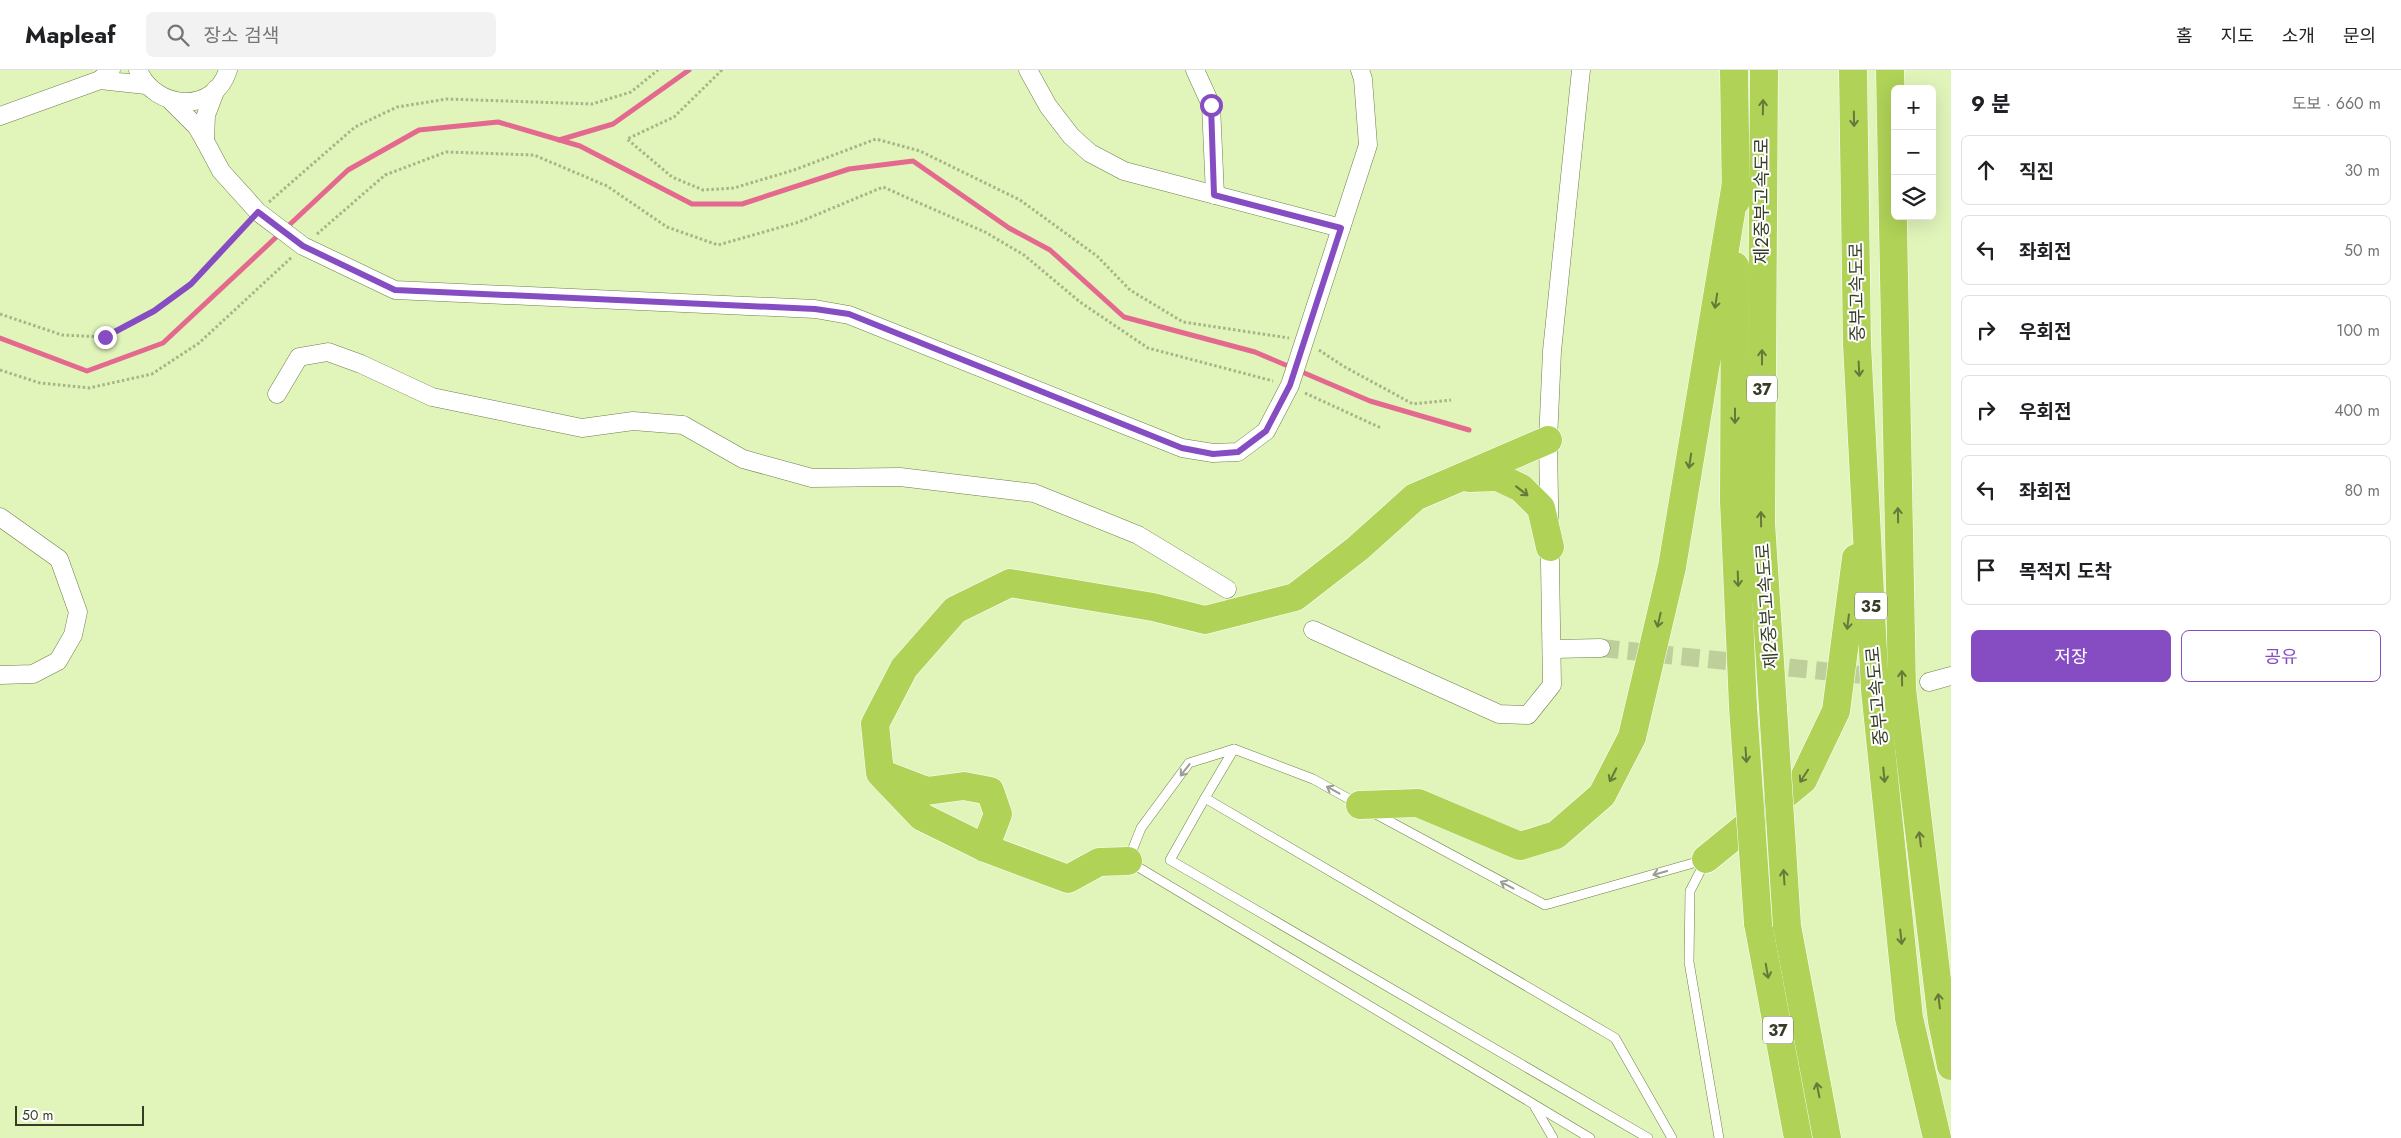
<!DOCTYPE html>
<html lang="ko">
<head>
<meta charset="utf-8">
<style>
  body { margin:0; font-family:Jost,"Noto Sans KR",sans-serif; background:#f2f2f2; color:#202124 }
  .controls { position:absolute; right:15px; top:15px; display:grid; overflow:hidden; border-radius:8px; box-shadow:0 5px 20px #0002 }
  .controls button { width:45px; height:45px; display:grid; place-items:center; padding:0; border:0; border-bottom:1px solid #e0e0e0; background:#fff; color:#202124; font:25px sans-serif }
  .scale { position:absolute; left:15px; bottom:12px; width:129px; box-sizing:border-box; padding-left:5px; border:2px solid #363d26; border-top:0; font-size:14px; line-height:18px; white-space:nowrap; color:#363d26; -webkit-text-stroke:4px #fff; paint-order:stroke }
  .stop { position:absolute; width:15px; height:15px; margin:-11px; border:4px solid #864dc3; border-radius:50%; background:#fff }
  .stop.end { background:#864dc3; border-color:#fff; box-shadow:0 1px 5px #0008 }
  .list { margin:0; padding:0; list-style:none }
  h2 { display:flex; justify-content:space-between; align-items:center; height:65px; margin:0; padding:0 20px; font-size:21px }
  h2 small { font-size:16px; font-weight:400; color:#757577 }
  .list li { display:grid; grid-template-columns:32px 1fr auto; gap:15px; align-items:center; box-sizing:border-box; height:70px; margin:0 10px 10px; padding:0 10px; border:1px solid #e0e0e0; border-radius:8px }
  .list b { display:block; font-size:19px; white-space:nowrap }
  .list em { font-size:16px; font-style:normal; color:#757577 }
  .actions { display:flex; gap:10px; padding:15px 20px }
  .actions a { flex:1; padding:11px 0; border:1px solid #864dc3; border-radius:8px; text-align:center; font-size:18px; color:#864dc3 }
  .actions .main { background:#864dc3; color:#fff }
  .icon { flex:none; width:28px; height:28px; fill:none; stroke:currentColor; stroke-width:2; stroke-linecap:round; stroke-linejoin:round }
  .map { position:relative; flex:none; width:1951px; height:1068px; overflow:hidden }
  header { display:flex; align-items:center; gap:30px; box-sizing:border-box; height:70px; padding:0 25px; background:#fff; border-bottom:1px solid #e0e0e0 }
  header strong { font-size:24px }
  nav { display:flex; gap:28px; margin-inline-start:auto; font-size:18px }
  .search { width:350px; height:45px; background:#f2f2f2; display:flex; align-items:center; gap:12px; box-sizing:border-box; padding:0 18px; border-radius:8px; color:#757577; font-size:19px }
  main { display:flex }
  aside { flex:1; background:#fff }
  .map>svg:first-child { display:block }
</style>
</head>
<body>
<header>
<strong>Mapleaf</strong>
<div class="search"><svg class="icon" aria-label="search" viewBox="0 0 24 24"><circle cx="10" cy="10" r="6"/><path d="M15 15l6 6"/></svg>장소 검색</div>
<nav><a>홈</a><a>지도</a><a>소개</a><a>문의</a></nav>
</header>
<main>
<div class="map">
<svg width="1951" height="1068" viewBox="0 0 1951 1068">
  <rect width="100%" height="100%" fill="#e1f4ba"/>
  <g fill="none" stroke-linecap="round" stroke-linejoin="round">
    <!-- stream -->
    <g stroke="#e4698f" stroke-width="5">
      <path d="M559,70l54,-16 76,-54"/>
      <path d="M0,268l87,33 76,-28 185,-173 71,-40 79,-8 82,24 112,58h50l107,-35 64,-8 96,67 41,22 74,67 131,35 115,49 99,29"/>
    </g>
    <!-- street-tunnel -->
    <path stroke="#bfcf9c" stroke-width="18" stroke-dasharray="18 9" stroke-linecap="butt" d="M1601,578l328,34"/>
    <defs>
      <g id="lane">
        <path d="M1234,679l-29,49 410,240 57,100"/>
        <path d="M1205,728l-35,62 478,278"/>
        <path d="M1358,734l-45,-25 -79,-30 -45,14 -48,65 -13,33 462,277"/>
        <path d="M1374,743l171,92 159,-45"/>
        <path d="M1705,792l-15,29 -1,71 30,176"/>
        <path d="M1535,1037l18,31"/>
      </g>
      <g id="street">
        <path d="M111,0l-11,10 46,5"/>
        <path d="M138,0c17,40 76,45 90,0"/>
        <path d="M1028,0l20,36 23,30 19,17 34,18 217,57"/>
        <path d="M1195,0l16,35 4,90"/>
        <path d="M171,31l26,26 8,14 1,-26 10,-26"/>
        <path d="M0,46l100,-36"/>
        <path d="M205,71l16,30 37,41 45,34 92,44 420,19 34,6 333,133 31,5 25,-1 28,-21 24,-46 78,-240 -5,-66 -3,-9"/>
        <path d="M277,324l22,-37 29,-5 33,12 71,33 150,31 51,-7 50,4 60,34 69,19 88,-1 134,16 104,42 89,54"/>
        <path d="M0,447l59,42 19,53 -5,23 -15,26 -25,13 -33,1"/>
        <path d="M1313,560l186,84 29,1 24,-30 -4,-245 4,-89 29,-281"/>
        <path d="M1553,579l48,-1"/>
        <path d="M1929,612l22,-6"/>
      </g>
      <g id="highway">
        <path d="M1734,0l2,131"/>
        <path d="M1764,0l-3,453 12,185"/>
        <path d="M1853,0l4,274 18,346 34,328 28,120"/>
        <path d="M1890,0l12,619 40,332 9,45"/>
        <path d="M1735,196l-1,235 9,206"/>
        <path d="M1469,408l29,-1 23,11 20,20 9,39"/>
        <path d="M888,706l39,15 37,-5 26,5 8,23 -13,34"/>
        <path d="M1360,735l58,-2 102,43 36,-11 46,-40 30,-58 40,-170 64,-384"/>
        <path d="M1706,789l97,-79 33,-69 20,-153"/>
        <path d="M1128,791l-29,1 -31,17 -83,-31 -63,-31 -42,-44 -5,-49 29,-56 51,-58 55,-27 143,24 52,13 90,-23 62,-48 58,-52 133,-57"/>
        <path d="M1758,853l40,215"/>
        <path d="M1787,856l40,212"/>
      </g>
    </defs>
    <!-- lane casing -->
    <use href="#lane" stroke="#6e7f49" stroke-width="10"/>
    <!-- street casing -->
    <use href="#street" stroke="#6e7f49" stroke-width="19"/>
    <!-- highway casing -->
    <use href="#highway" stroke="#fff" stroke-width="29"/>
    <!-- path -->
    <g stroke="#a6b587" stroke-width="3" stroke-dasharray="2.5 2.5" stroke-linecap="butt">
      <path d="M722,0l-48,47 -47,22 45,38 31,13 31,-2 60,-18 82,-31 44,12 100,49 77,56 33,34 53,32 106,16"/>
      <path d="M269,132l86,-75 42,-20 50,-8 145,5 39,-12 27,-22"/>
      <path d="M317,164l68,-59 61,-23 88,3 73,31 60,41 51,18 81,-23 84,-35 102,45 39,23 56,47 68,46 125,33"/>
      <path d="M0,244l62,21 43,2 49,-26 37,-27 56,-60"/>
      <path d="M1319,280l24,16 70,38 38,-4"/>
      <path d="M0,300l40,13 49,5 63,-14 47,-31 93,-86"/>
      <path d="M1305,323l76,35"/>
    </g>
    <!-- lane -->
    <use href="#lane" stroke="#fff" stroke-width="9"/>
    <!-- street -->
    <use href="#street" stroke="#fff" stroke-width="18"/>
    <!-- highway -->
    <use href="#highway" stroke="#afd257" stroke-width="28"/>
    <defs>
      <g id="highway-bridge">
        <path d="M1743,637l15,216"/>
        <path d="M1773,638l14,218"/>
      </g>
    </defs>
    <!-- highway-bridge casing -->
    <use href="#highway-bridge" stroke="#fff" stroke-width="29" stroke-linecap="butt"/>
    <!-- highway-bridge -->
    <use href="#highway-bridge" stroke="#afd257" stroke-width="28"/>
  </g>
  <!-- one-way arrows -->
  <defs><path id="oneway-shaft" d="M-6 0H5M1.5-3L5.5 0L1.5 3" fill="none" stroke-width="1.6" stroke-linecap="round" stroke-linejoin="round" transform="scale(1.25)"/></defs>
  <g stroke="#66793a">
    <use href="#oneway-shaft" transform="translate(1763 37) rotate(-89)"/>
    <use href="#oneway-shaft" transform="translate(1854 49) rotate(89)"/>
    <use href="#oneway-shaft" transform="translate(1716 231) rotate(99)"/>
    <use href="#oneway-shaft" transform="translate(1762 287) rotate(-90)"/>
    <use href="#oneway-shaft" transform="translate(1859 299) rotate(87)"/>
    <use href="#oneway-shaft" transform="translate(1735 346) rotate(90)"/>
    <use href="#oneway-shaft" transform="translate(1690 391) rotate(99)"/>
    <use href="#oneway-shaft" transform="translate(1522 421) rotate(38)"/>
    <use href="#oneway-shaft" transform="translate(1898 445) rotate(-91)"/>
    <use href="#oneway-shaft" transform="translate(1761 449) rotate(-91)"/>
    <use href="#oneway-shaft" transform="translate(1738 509) rotate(88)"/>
    <use href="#oneway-shaft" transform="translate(1659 550) rotate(103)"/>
    <use href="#oneway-shaft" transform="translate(1848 552) rotate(97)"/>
    <use href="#oneway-shaft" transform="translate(1902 608) rotate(-91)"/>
    <use href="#oneway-shaft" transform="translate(1746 685) rotate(86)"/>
    <use href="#oneway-shaft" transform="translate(1613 705) rotate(117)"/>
    <use href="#oneway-shaft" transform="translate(1884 705) rotate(84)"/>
    <use href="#oneway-shaft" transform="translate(1804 706) rotate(123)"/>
    <use href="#oneway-shaft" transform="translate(1920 769) rotate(-97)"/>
    <use href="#oneway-shaft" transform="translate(1784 807) rotate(-94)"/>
    <use href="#oneway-shaft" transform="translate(1901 867) rotate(84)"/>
    <use href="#oneway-shaft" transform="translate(1767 901) rotate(80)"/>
    <use href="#oneway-shaft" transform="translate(1939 931) rotate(-97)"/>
    <use href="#oneway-shaft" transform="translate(1818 1020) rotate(-101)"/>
  </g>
  <g stroke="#9a9e92">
    <use href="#oneway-shaft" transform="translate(1185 700) rotate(128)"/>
    <use href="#oneway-shaft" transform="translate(1333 720) rotate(-151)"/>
    <use href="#oneway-shaft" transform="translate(1660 803) rotate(164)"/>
    <use href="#oneway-shaft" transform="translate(1507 815) rotate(-152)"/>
  </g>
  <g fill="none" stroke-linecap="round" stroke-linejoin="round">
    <!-- route -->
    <path stroke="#864dc3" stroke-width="6" d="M105,267l49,-26 37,-27 67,-72 45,34 92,44 420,19 34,5 333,134 31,6 25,-2 28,-21 24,-46 51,-157 -127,-33 -3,-90"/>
  </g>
  <g text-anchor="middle" stroke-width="4" stroke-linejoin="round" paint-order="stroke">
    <!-- shield labels -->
    <g fill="#fff" stroke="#727767" stroke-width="1">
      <rect x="1747" y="305.5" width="30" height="27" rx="4"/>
      <rect x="1855" y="522.5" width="32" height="27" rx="4"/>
      <rect x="1763" y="946.5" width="30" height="27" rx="4"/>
    </g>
    <g font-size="16" font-weight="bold" fill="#363d26">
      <text x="1762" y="325">37</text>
      <text x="1871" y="542">35</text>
      <text x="1778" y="966">37</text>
    </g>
    <!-- street labels -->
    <g font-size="18" fill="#363d26" stroke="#fff">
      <text transform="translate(1762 131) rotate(-90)" y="6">제2중부고속도로</text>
      <text transform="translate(1857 222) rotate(-91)" y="6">중부고속도로</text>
      <text transform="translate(1767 536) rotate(-94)" y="6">제2중부고속도로</text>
      <text transform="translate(1877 626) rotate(-95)" y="6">중부고속도로</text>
    </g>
  </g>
</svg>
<div class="controls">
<button>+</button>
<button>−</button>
<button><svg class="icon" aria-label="layers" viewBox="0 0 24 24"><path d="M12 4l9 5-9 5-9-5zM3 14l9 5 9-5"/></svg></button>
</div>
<div class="scale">50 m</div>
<div class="stop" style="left:1211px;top:35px"></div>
<div class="stop end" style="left:105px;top:267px"></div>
</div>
<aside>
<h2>9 분<small>도보 · 660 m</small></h2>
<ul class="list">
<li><svg class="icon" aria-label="ahead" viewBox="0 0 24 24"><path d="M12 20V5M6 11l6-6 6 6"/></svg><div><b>직진</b></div><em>30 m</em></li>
<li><svg class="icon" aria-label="left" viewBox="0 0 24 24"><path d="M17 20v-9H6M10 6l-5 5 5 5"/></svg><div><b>좌회전</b></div><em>50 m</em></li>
<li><svg class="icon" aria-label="right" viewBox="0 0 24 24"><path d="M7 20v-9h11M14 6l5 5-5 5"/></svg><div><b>우회전</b></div><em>100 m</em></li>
<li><svg class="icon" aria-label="right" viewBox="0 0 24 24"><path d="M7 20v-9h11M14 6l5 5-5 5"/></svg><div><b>우회전</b></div><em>400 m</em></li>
<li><svg class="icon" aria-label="left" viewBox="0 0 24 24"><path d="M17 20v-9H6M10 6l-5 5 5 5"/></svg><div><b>좌회전</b></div><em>80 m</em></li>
<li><svg class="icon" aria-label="arrive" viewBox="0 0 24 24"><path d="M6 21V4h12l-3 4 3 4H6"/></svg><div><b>목적지 도착</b></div></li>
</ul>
<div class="actions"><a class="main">저장</a><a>공유</a></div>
</aside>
</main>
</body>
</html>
